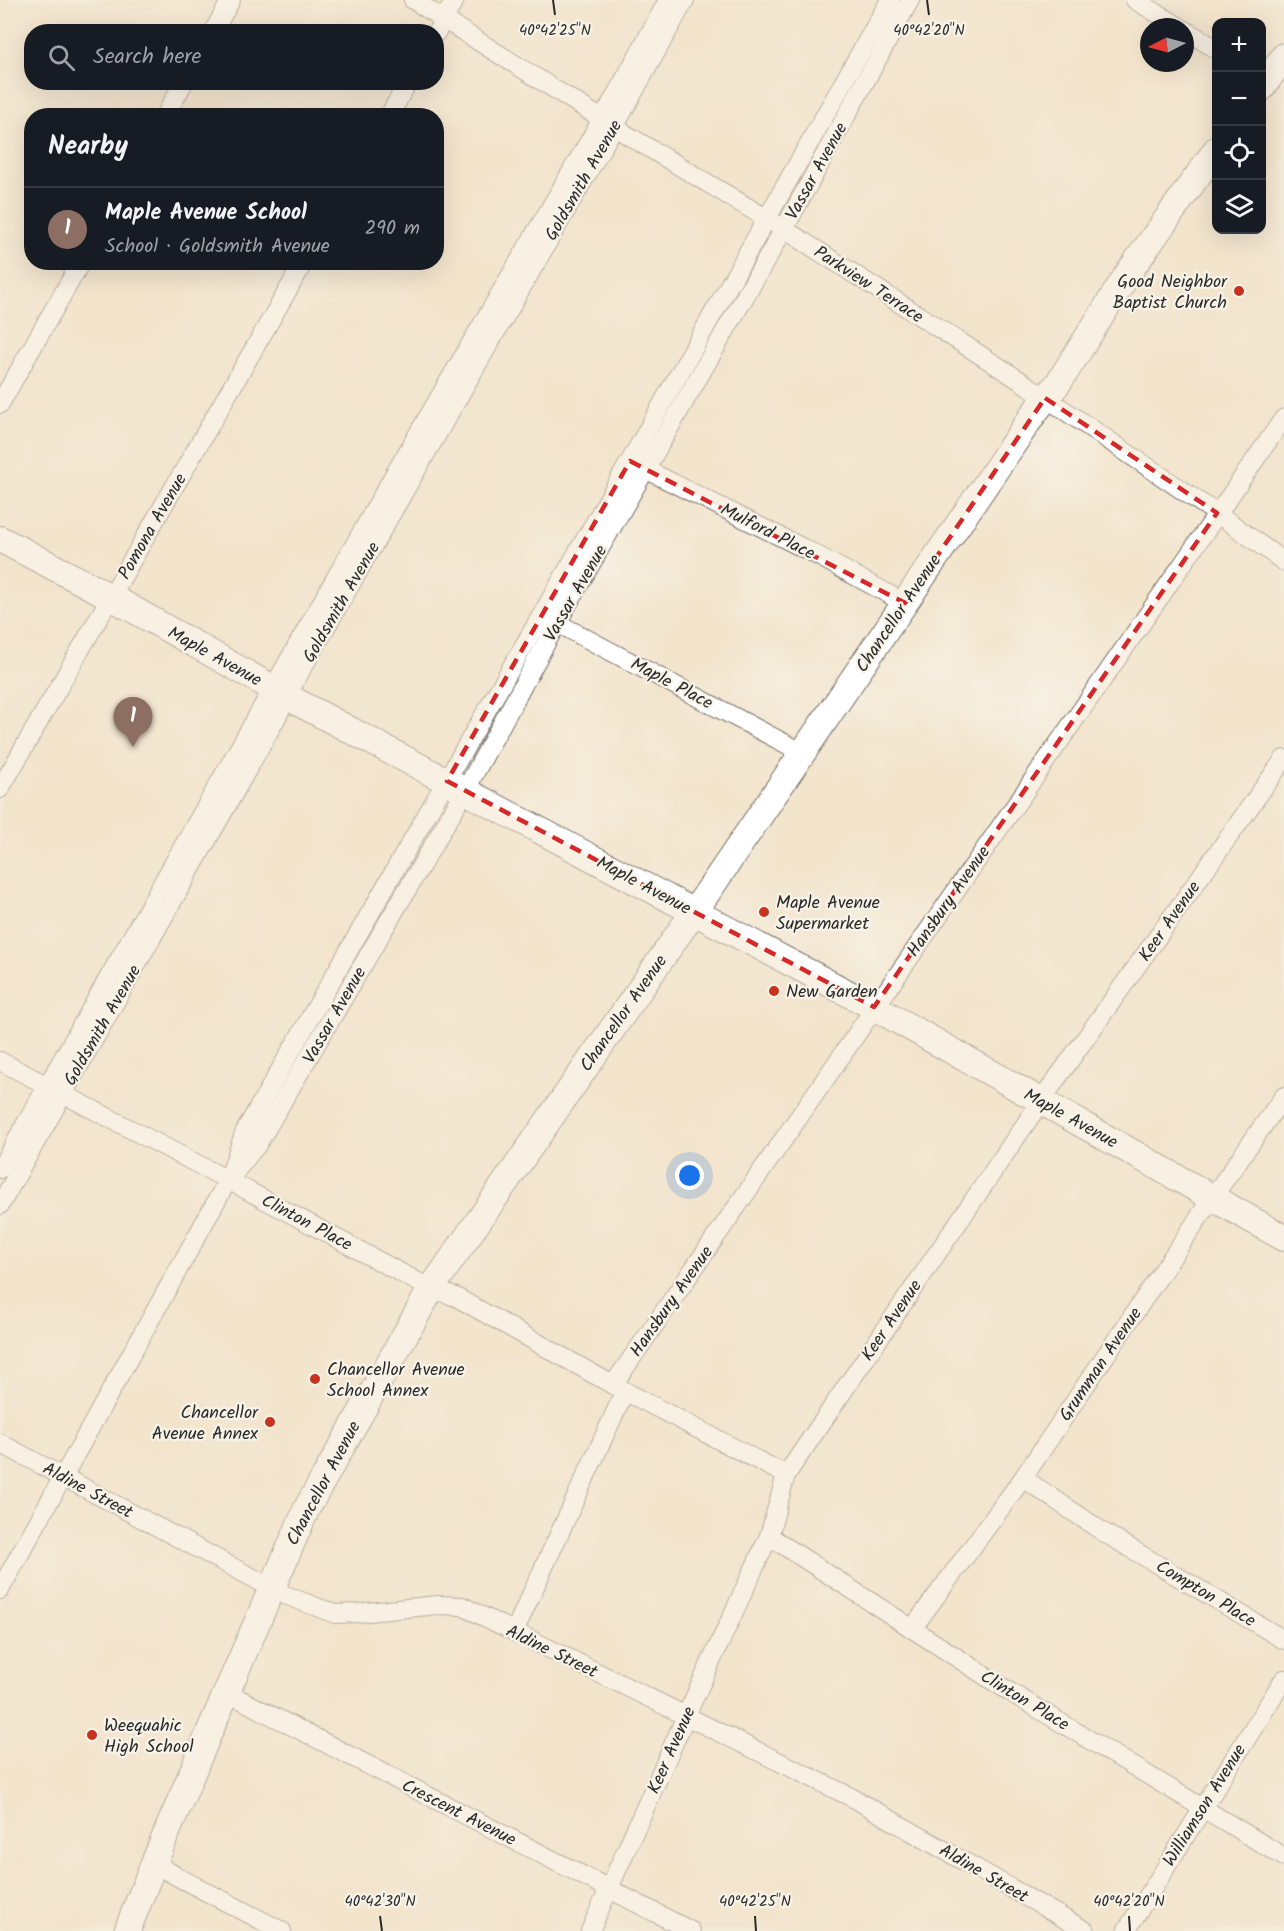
<!DOCTYPE html>
<html lang="en">
<head>
<meta charset="utf-8">
<style>
  body { margin:0; font-family:Kalam,sans-serif; background:#20242c; color:#f1f3f6 }
  .controls { position:absolute; right:18px; top:18px; display:grid; overflow:hidden; border-radius:12px; box-shadow:0 6px 24px #0002 }
  .controls button { width:54px; height:54px; display:grid; place-items:center; padding:0; border:0; border-bottom:2px solid #363941; background:#171b24; color:#f1f3f6; font:30px sans-serif }
  .compass { position:absolute; left:1140px; top:18px; width:54px; height:54px; border-radius:50%; background:#171b24; box-shadow:0 6px 24px #0002; rotate:264deg }
  .you { position:absolute; left:690px; top:1176px; width:21px; height:21px; margin:-15px; border:4px solid #fff; border-radius:50%; background:#1a73e8; box-shadow:0 0 0 9px #1a73e833 }
  .badge { display:grid; place-items:center; width:39px; height:39px; border-radius:50%; background:#8c9099; color:#fff; font-size:20px; font-weight:700 }
  .pin { position:absolute; translate:-50% -50px; filter:drop-shadow(0 2px 3px #0008) }
  .pin::after { content:''; position:absolute; top:32px; width:21px; height:18px; background:inherit; clip-path:polygon(0 0,100% 0,50% 100%) }
  .list { margin:0; padding:0; list-style:none }
  h2 { display:flex; justify-content:space-between; align-items:center; height:78px; margin:0; padding:0 24px; font-size:26px }
  h2 small { font-size:20px; font-weight:400; color:#9ea1a6 }
  .list li { display:grid; grid-template-columns:39px 1fr auto; gap:18px; align-items:center; box-sizing:border-box; height:84px; padding:0 24px; border-top:2px solid #363941 }
  .list b { display:block; font-size:22px; white-space:nowrap }
  .list p { margin:0; font-size:20px; white-space:nowrap; color:#9ea1a6 }
  .list em { font-size:20px; font-style:normal; color:#9ea1a6 }
  .icon { flex:none; width:33px; height:33px; fill:none; stroke:currentColor; stroke-width:2; stroke-linecap:round; stroke-linejoin:round }
  .map { position:relative; flex:none; width:1284px; height:1931px; overflow:hidden }
  .search { position:absolute; background:#171b24; box-shadow:0 6px 24px #0002; left:24px; top:24px; width:420px; height:66px; display:flex; align-items:center; gap:15px; box-sizing:border-box; padding:0 21px; border-radius:24px; color:#9ea1a6; font-size:22px }
  .panel { position:absolute; background:#171b24; box-shadow:0 6px 24px #0002; left:24px; top:108px; width:420px; height:162px; border-radius:24px }
  .map>svg:first-child { display:block }
</style>
</head>
<body>
<div class="map">
<svg width="1284" height="1931" viewBox="0 0 1284 1931">
  <rect width="100%" height="100%" fill="#f7f3e8"/>
  <filter id="ink" filterUnits="userSpaceOnUse"><feTurbulence type="fractalNoise" baseFrequency=".0167" numOctaves="2"/><feDisplacementMap in="SourceGraphic" scale="12" xChannelSelector="R" yChannelSelector="G"/><feConvolveMatrix kernelMatrix="1 2 1 2 8 2 1 2 1" color-interpolation-filters="sRGB"/></filter>
  <filter id="wash" filterUnits="userSpaceOnUse"><feTurbulence type="fractalNoise" baseFrequency=".008" numOctaves="4" result="noise"/><feDisplacementMap in="SourceGraphic" scale="24" xChannelSelector="R" yChannelSelector="G"/><feGaussianBlur stdDeviation="1.35" result="paint"/><feColorMatrix in="noise" values="0 0 0 0 0 0 0 0 0 0 0 0 0 0 0 0 0 1.4 0 .05"/><feComposite in="paint" operator="in"/></filter>
  <g filter="url(#wash)">
    <rect width="100%" height="100%" fill="#f3e4cc"/>
  </g>
  <g filter="url(#ink)">
    <g fill="none" stroke-linecap="round" stroke-linejoin="round">
      <defs>
        <g id="street">
          <path d="M413,0l211,133 160,96 243,156 205,139 52,38"/>
          <path d="M1135,0l45,27"/>
          <path d="M1185,30l31,19"/>
          <path d="M213,32l18,-32"/>
          <path d="M436,33l19,-33"/>
          <path d="M165,116l19,-34"/>
          <path d="M389,116l19,-34"/>
          <path d="M0,404l81,-142"/>
          <path d="M637,465l172,86 96,52"/>
          <path d="M549,616l8,7 246,130"/>
          <path d="M0,789l304,-527"/>
          <path d="M0,1061l228,119 203,109 25,8 157,88 173,90"/>
          <path d="M0,1169l394,-694 218,-373 56,-102"/>
          <path d="M235,1172l22,-27 208,-354 92,-168 227,-394 126,-229"/>
          <path d="M0,1205l276,-486 19,-38 326,-566 64,-115"/>
          <path d="M613,1385l671,-967"/>
          <path d="M0,1443l285,152 50,19 23,-1 80,-8 24,1 389,191 235,134"/>
          <path d="M1023,1478l80,54 181,108"/>
          <path d="M769,1536l241,156 274,165"/>
          <path d="M0,1590l228,-410 17,-49 385,-670 260,-461"/>
          <path d="M912,1629l111,-151 189,-280 72,-102"/>
          <path d="M514,1632l111,-241"/>
          <path d="M226,1692l465,239"/>
          <path d="M154,1863l24,14 104,54"/>
          <path d="M590,1931l96,-215 83,-180 17,-61 255,-374 243,-342"/>
          <path d="M1126,1931l158,-252"/>
        </g>
        <g id="secondary">
          <path d="M1262,88l22,-32"/>
          <path d="M0,539l111,58 188,106 575,304 410,231"/>
          <path d="M127,1931l27,-68 54,-128 99,-227 124,-219 274,-393 330,-484 24,-30 70,-110 87,-122"/>
        </g>
      </defs>
      <!-- street casing -->
      <use href="#street" stroke="#716c63" stroke-width="20"/>
      <!-- secondary casing -->
      <use href="#secondary" stroke="#716c63" stroke-width="28"/>
      <!-- street -->
      <use href="#street" stroke="#fff" stroke-width="18"/>
      <!-- secondary -->
      <use href="#secondary" stroke="#fff" stroke-width="26"/>
    </g>
  </g>
  <!-- marked area -->
  <path d="M0 0H1284V1931H0ZM1045,398l172,115 -343,494 -427,-226 183,-320 275,142z" fill="#f3e4cc" fill-opacity=".55" fill-rule="evenodd"/>
  <path fill="none" stroke="#d62828" stroke-width="4.5" stroke-dasharray="12 8" stroke-linejoin="round" d="M1045,398l172,115 -343,494 -427,-226 183,-320 275,142z"/>
  <!-- ticks -->
  <path fill="none" stroke="#2b2b2b" stroke-width="2" d="M553,0l2,15M927,0l2,15M380,1916l2,15M755,1916l1,15M1129,1916l1,15"/>
  <!-- markers -->
  <g fill="#c8321e" stroke="#f7f3e8" stroke-width="2">
    <circle cx="1239" cy="291" r="6"/>
    <circle cx="764" cy="912" r="6"/>
    <circle cx="774" cy="991" r="6"/>
    <circle cx="315" cy="1379" r="6"/>
    <circle cx="270" cy="1422" r="6"/>
    <circle cx="92" cy="1735" r="6"/>
  </g>
  <g text-anchor="middle" stroke-width="4.5" stroke-linejoin="round" paint-order="stroke">
    <!-- street labels -->
    <g font-size="18" fill="#2b2b2b" stroke="#f7f3e8">
      <text transform="translate(816 171) rotate(-61)" y="6">Vassar Avenue</text>
      <text transform="translate(583 180) rotate(-60)" y="6">Goldsmith Avenue</text>
      <text transform="translate(869 284) rotate(33)" y="6">Parkview Terrace</text>
      <text transform="translate(152 526) rotate(-60)" y="6">Pomona Avenue</text>
      <text transform="translate(768 531) rotate(27)" y="6">Mulford Place</text>
      <text transform="translate(575 593) rotate(-60)" y="6">Vassar Avenue</text>
      <text transform="translate(341 602) rotate(-60)" y="6">Goldsmith Avenue</text>
      <text transform="translate(898 613) rotate(-56)" y="6">Chancellor Avenue</text>
      <text transform="translate(215 656) rotate(29)" y="6">Maple Avenue</text>
      <text transform="translate(672 683) rotate(28)" y="6">Maple Place</text>
      <text transform="translate(644 885) rotate(28)" y="6">Maple Avenue</text>
      <text transform="translate(948 901) rotate(-55)" y="6">Hansbury Avenue</text>
      <text transform="translate(1169 921) rotate(-55)" y="6">Keer Avenue</text>
      <text transform="translate(623 1013) rotate(-55)" y="6">Chancellor Avenue</text>
      <text transform="translate(334 1015) rotate(-60)" y="6">Vassar Avenue</text>
      <text transform="translate(102 1025) rotate(-60)" y="6">Goldsmith Avenue</text>
      <text transform="translate(1071 1118) rotate(29)" y="6">Maple Avenue</text>
      <text transform="translate(307 1222) rotate(28)" y="6">Clinton Place</text>
      <text transform="translate(671 1301) rotate(-55)" y="6">Hansbury Avenue</text>
      <text transform="translate(891 1320) rotate(-56)" y="6">Keer Avenue</text>
      <text transform="translate(1100 1364) rotate(-56)" y="6">Grumman Avenue</text>
      <text transform="translate(323 1483) rotate(-62)" y="6">Chancellor Avenue</text>
      <text transform="translate(88 1490) rotate(28)" y="6">Aldine Street</text>
      <text transform="translate(1206 1593) rotate(31)" y="6">Compton Place</text>
      <text transform="translate(552 1651) rotate(26)" y="6">Aldine Street</text>
      <text transform="translate(1025 1700) rotate(31)" y="6">Clinton Place</text>
      <text transform="translate(671 1750) rotate(-66)" y="6">Keer Avenue</text>
      <text transform="translate(1204 1805) rotate(-58)" y="6">Williamson Avenue</text>
      <text transform="translate(459 1812) rotate(27)" y="6">Crescent Avenue</text>
      <text transform="translate(984 1873) rotate(30)" y="6">Aldine Street</text>
    </g>
    <!-- poi labels -->
    <g font-size="18" fill="#2b2b2b" stroke="#f7f3e8" text-anchor="start">
      <text x="1227" y="287" text-anchor="end">Good Neighbor<tspan x="1227" dy="21">Baptist Church</tspan></text>
      <text x="776" y="908">Maple Avenue<tspan x="776" dy="21">Supermarket</tspan></text>
      <text x="786" y="997">New Garden</text>
      <text x="327" y="1375">Chancellor Avenue<tspan x="327" dy="21">School Annex</tspan></text>
      <text x="258" y="1418" text-anchor="end">Chancellor<tspan x="258" dy="21">Avenue Annex</tspan></text>
      <text x="104" y="1731">Weequahic<tspan x="104" dy="21">High School</tspan></text>
    </g>
  </g>
  <g font-size="15" text-anchor="middle" fill="#2b2b2b" stroke="#f7f3e8" stroke-width="4.5" stroke-linejoin="round" paint-order="stroke">
    <text x="555" y="35">40°42'25"N</text>
    <text x="929" y="35">40°42'20"N</text>
    <text x="380" y="1906">40°42'30"N</text>
    <text x="755" y="1906">40°42'25"N</text>
    <text x="1129" y="1906">40°42'20"N</text>
  </g>
</svg>
<div class="controls">
<button>+</button>
<button>−</button>
<button><svg class="icon" aria-label="locate" viewBox="0 0 24 24"><circle cx="12" cy="12" r="6"/><path d="M12 2v4M12 18v4M2 12h4M18 12h4"/></svg></button>
<button><svg class="icon" aria-label="layers" viewBox="0 0 24 24"><path d="M12 4l9 5-9 5-9-5zM3 14l9 5 9-5"/></svg></button>
</div>
<svg class="compass" viewBox="-18 -18 36 36"><path d="M0-13l5 13h-10z" fill="#e53935"/><path d="M0 13l5-13h-10z" fill="#9ea1a6"/></svg>
<div class="you"></div>
<div class="pin badge" style="left:133px;top:747px;background:#8d6e63">1</div>
<div class="search"><svg class="icon" aria-label="search" viewBox="0 0 24 24"><circle cx="10" cy="10" r="6"/><path d="M15 15l6 6"/></svg>Search here</div>
<section class="panel">
<h2>Nearby<small></small></h2>
<ul class="list">
<li><span class="badge" style="background:#8d6e63">1</span><div><b>Maple Avenue School</b><p>School · Goldsmith Avenue</p></div><em>290 m</em></li>
</ul>
</section>
</div>
</body>
</html>
